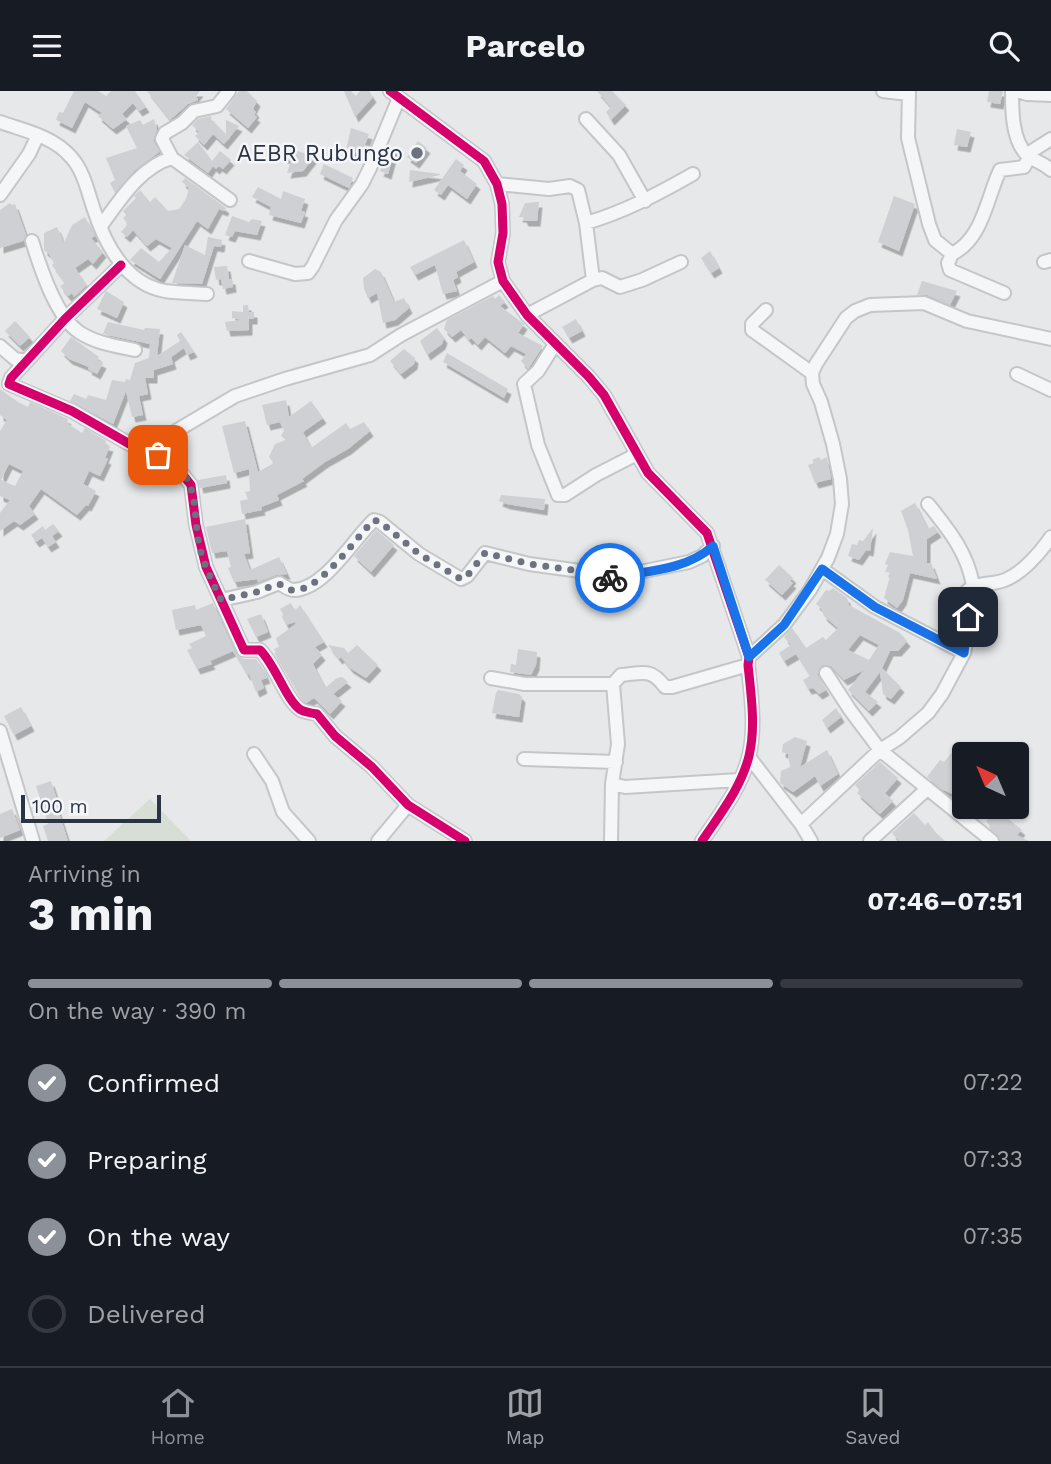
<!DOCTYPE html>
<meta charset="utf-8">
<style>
body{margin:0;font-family:"Work Sans",sans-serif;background:#242831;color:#f1f3f6;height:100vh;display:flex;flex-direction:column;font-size:26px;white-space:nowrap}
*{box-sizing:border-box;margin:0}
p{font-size:23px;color:#9ea1a6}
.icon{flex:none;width:38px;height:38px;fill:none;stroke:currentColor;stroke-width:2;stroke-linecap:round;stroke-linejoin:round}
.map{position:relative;height:750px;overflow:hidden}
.drawer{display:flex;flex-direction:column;background:#171b24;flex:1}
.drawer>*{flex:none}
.needle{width:46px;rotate:316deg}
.tools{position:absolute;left:952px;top:651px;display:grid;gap:14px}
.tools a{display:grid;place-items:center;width:77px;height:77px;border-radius:7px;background:#171b24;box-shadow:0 2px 5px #0004;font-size:35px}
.scale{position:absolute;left:21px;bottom:18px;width:140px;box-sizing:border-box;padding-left:7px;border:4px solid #2b3445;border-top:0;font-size:19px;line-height:24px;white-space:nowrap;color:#2b3445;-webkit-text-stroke:5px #f4f6f9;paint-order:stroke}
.pin{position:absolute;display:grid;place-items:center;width:60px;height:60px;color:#fff;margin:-30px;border-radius:14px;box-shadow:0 4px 10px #0006}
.courier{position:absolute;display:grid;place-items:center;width:70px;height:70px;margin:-35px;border:5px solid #1a73e8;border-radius:50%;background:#fff;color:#222;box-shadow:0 2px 9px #0007}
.head em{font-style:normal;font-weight:700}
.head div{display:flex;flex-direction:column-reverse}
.head{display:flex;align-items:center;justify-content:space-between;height:119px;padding:0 28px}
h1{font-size:46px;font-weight:700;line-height:52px}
.bar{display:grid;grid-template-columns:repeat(4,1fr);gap:10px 7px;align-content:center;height:84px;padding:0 28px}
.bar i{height:9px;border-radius:5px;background:#363941}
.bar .active{background:#8c9099}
.bar p{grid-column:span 4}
ol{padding:0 28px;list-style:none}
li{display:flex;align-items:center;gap:21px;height:77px}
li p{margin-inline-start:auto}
li .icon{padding:7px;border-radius:50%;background:#8c9099;color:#fff;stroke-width:4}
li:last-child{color:#9ea1a6}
li i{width:38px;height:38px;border:4px solid #363941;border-radius:50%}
header{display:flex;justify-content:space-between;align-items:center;height:91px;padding:0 28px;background:#171b24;font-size:32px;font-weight:700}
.menu{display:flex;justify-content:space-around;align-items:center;height:98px;border-top:2px solid #363941;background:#171b24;font-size:19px;color:#9ea1a6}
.menu a{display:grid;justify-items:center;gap:4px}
.menu .active{color:#8c9099}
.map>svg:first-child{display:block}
.green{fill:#d6ded6}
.building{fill:#ced0d3;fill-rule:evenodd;filter:url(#shadow)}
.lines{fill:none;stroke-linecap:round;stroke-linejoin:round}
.minor-casing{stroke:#c4c6c8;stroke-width:16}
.minor{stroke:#f5f6f7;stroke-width:12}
.cycleway-casing{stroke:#f4f6f9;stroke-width:13}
.cycleway{stroke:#d6006c;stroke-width:9}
.done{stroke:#6c737f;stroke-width:7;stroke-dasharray:0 12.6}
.route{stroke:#1a73e8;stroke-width:9}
.poi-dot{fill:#6c737f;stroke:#f4f6f9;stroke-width:2.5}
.labels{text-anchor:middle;stroke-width:5;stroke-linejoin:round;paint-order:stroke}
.poi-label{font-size:23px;fill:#2b3445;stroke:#f4f6f9;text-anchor:end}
</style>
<header><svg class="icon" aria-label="menu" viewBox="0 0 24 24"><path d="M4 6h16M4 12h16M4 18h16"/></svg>Parcelo<svg class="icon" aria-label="search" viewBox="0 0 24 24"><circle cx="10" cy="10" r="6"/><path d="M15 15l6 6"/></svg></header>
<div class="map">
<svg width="1051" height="750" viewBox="0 0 1051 750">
<defs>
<filter id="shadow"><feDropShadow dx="3.5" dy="5.5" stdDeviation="0" flood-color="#0004"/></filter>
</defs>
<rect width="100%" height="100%" fill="#e6e8ea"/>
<path class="green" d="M150,708L191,750H104Z"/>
<path class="building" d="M74,0H98L106,5L111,0H135L146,16L139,20L133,12L122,23L127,28L113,38L98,25L102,22L85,11L72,37L56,29L59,21L63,22Z
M147,0H200L196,5L198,9L188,13L170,29Z
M239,0H247L257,10L253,18L256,21L254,24L257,26L248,37L226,18Z
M344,0H351L356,5L360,0H369L373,6L355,26Z
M597,0H612L626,14L611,29L606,21L611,16Z
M989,0H1003L1000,13L987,11Z
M211,25V28L226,43V29L239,35L224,53L213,43L204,54L195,45L199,41L192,34L198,28Z
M154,28L157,38L153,49L159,61L135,79L115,102L110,92L115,89L106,67L137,57L126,35L140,29L143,34Z
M351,37L369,43L365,54L369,55L366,65L346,59Z
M957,38L971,41L967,56L954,54Z
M418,50L427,57L416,72L407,66Z
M198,51L212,70L220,60L231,69L223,78L219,75L216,78L213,75L208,82L184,64Z
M274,54L293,63L295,59L314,66L303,80L287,82L291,70L271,60Z
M392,57L395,58L388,83L380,80Z
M456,68L464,74L460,80L477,93L467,108L448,94L441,104L434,99Z
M324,73L353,87L349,97L320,83Z
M410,79L440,83V84L409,91Z
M185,87L226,117L224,120L219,118L208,138L197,130L160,188L130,169L141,157L159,171L172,157L156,148L147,155L133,139L127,146L121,141L128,133L123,127L126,124L123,120L136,107L134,105L140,99L150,111L155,106L168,120L179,118L186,108L189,97L182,91Z
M258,96L281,108L283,100L305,108L301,120L305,121L301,132L269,124L271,116L252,106Z
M894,105L915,113L899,160L878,151Z
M539,111L537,130H525L523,126H519L525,112Z
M10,112L12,114L15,113L26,144L23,150L0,157V119Z
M232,125L249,131L252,128L262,130L257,144L235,140L232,146L225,144Z
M85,126L95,145L91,147L103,161L93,173L88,168L75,177L87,194L74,206L72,202L68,205L60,195L65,192L52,174L54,172L49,163L44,159V142L57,136L64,152L72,134Z
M208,146L222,149L221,156L214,155L202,193L172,192L185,154L205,164Z
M464,149L474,171L456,181L458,186L453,189L457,200L443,203L435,174L415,184L410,176Z
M710,160L719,177L711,182L701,167Z
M227,175L229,188H232L233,196L223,198L221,188L216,189L214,176Z
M375,178L381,181L394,211L404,207L409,217L395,229L383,232L377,202L368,207L364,198L363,187Z
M922,190L957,200L950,214L927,204H917Z
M106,200L124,211L117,227L97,218Z
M499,204L505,211L500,215L524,233L518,242L543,255L528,278L521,270L526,263L511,255L505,262L485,246L478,254L471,247L469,249L461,239L452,246L444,238L447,229L493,205L495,208Z
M243,214H248L249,221H254V228H249V239L227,240L225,231L242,229L232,227V220L243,221Z
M576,228L582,240L569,247L562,236Z
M15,230L30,246L20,255L5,240Z
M108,231L144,239L145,237L160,238L157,265L180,250L177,244L181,241L194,261L187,264L184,257L171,266L173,273L154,279V287H145L148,303L139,305L143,324L132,326L126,300L113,333L70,310L74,303L86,308L88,304L106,309L112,289L125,291L126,288L130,289L135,272L149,267L150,253L103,243Z
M437,237L444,247L442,253L427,264L420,250Z
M71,246L99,266L97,269L103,272L97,283L88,278L89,276L69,268L61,260Z
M404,258L415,267L414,273L401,283L390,270Z
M447,262L508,298L504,307L443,271Z
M0,298L18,311L28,316L30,311L68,328L67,332L82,342L85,337L106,350L105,354L110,355L105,367L108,368L100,385L89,380L83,393L96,400L88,415L86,414L77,424L41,398L29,415L35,423L20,434L14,430L0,440V422L10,409L0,405V340L7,329L0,324ZM9,373L23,380L15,395L1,389Z
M286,309L289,326L311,310L323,327L303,341L311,357L346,332L350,338L364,331L370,340L348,358L325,371L302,388L304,390L277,404L279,409L261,416L262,419L242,423L240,410L248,408L245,401L250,400L249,378L234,382L222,335L245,330L258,381L274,372L269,366L275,353L286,349L281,345L284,340L280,331L267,334L262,314Z
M819,366L821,369L827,366L831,388L815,392L808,374L814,372L812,369Z
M226,384L227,392L200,397L198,389Z
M501,404L545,408L544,419L507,413L499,410Z
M915,412L928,438L934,435L938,441L927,448V472H931L937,488L910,482L903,509L897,517L884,507L891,482L885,481L888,474L885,473L890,461L913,465L908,439L901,420Z
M245,428L250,462L244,463L250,479L279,466L287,483L276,484L258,491L257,488L234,491L228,477L231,476L227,460L212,462L206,436Z
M53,433L59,440L52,445L56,451L48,456L42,447L36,451L31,444L43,435L45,439Z
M873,437L870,460L866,459L859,469L848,465L852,453L857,454L859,449L863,450Z
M376,439L394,454L371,481L354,465Z
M779,474L793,487L790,490L793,492L782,504L765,489Z
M833,497L847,507L849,514L900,542L907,550L898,560H890L882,577L901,596L891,608L883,603L880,581L865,601L878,611L869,620L848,599L864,579L844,589L831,575L822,574L817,583L826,599L819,603L813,597L808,598L803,589L810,585L796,563L784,570L779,562L791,554L784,546L792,537L806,557L823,546L826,549L838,537L824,525L821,517L816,513L826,499L829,500ZM860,544L879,554L869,569L848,559Z
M213,512L236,563L243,568H256L262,576L267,587L261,589L264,597L256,601L249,583L247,584L233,560L210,570L212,573L197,578L187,559L192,557L189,553L206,545L201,534L176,539L172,519L195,514L196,519Z
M291,512L295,520L300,514L324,551L315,556L322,564L313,573L325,597L337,587L342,586L348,591L333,603L342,610L330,623L314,607L306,612L302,609L274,562L276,561L274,558L279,556L276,547L296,533L295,531L286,534L282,526L283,523L280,518Z
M261,523L268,541L256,546L247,528Z
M328,554L344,557L348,562L357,554L378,574L366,587L350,577L341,566L339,568Z
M518,558L537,561L536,574L531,584L510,581L511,573L516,574Z
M498,599L519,603L522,606L519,626L492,622L496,602Z
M21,616L31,635L14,644L4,625Z
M836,617L841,626L827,637L822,629Z
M795,646L807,650L800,676L827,659L838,683L820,695L815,685L793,701L780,692L781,680L790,676L788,663L782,661L783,653Z
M955,658L962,665L952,679L964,690V716L955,709L958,705L941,698L927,686L940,669L944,671Z
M880,671L898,687L885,702L893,710L880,723L857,702L860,699L855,694Z
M51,690L59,715L57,716L68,750H48L43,735L48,733L36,695Z
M990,716L1000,719L999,720L1022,739L1017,744L1029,750H1001L986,730L989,727L985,723Z
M12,718L20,739L0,747V723Z
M914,722L925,734L928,731L935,741L945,750H899L892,742Z"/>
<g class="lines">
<g class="minor-casing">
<path id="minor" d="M390,0L484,70L497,93L502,113L503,142L498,171L503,190L527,224L589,286L604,304L648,382L707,442L749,566L748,574C751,603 756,636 749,665C741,697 720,723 702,750
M883,0L908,3
M909,0L908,47L929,133L935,149L952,163C983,148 987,106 1000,79L1024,76L1032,60L1051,48
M1012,0C1012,20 1012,49 1027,64C1034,70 1044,72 1051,79
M1018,0L1027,3L1051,4
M586,28L619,64L645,110
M0,31C25,40 53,45 71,66C84,80 88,102 94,119C105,153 126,193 165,200C179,202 193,202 207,203
M172,67L162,48L165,42L182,32L194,20L217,15L229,0
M497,93L549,98L570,95L578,99L586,132L593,189
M0,104L29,63L38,44
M586,132C624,121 658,103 693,83
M101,135C119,110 141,75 172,67L230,109
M32,150C40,176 56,226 79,241C95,252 116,255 135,259
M952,163L948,172L950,179L1004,202
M249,170L295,183L308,182L313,175L336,129L362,93L370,77L399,7
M1044,171L1051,169
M121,174L65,228L11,287L9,293L72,320L133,355L172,370L191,394L196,434L206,476L244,559H260C275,573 287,611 301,619C305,621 311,622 317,623L335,645L372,676L408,714L465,750
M766,219L752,233V239L812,282
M527,224L593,189L602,187L620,196L642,189L681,171
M555,253L538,280L524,293L538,354L558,404H565L596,384L637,363
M0,255L15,268L27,270
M1017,283L1051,299
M158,364L176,340L235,305L285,288L370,264L401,244L503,190
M928,413C948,438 968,462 973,495
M822,478L875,516L964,562
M221,509L257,501L279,492C284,495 288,499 294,499C325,498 354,447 374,429L380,431L419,463L461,488L467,485L485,462L529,473L595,482L611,487L689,471L702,465L713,455
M749,566L784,534L810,499L828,467L837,443L842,413L840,388L833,353L821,311L813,293L812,282L816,273L846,227L855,220L870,214L924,212L967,230L1051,248
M826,582L850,619L880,659L992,750
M491,587L525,593H613
M0,640L33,750
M254,663L272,690L283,721L309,750
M749,666L801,733L811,750
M524,668L616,671
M739,689L625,696L612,693L618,653L613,593L621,584C644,582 651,577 665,596H672L748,574
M801,733L880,659L899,647L928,622L942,603L964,562L966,552V501C975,491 990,494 1002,490C1021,484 1040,462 1051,446
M378,750L408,714
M611,750L612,693
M870,750L927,698"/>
</g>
<use href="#minor" class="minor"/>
<g class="cycleway-casing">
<path id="cycleway" d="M390,0L484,70L497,93L502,113L503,142L498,171L503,190L527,224L589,286L604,304L648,382L707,442L749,566L748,574C751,603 756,636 749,665C741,697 720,723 702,750
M121,174L65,228L11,287L9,293L72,320L133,355L172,370L191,394L196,434L206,476L244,559H260C275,573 287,611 301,619C305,621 311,622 317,623L335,645L372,676L408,714L465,750"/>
</g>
<use href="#cycleway" class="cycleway"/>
</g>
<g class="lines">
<path class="done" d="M158,364C203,382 191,419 200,458C205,476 213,492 221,509L257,501L277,493C283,493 286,498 291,499C319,503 357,445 374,429L380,431L419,463L461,488L467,485L485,462L530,473L595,482L610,487"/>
<path class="route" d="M610,487C645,480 685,480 713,455L749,566L784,534L822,478L875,516L964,562L968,526"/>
</g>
<circle class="poi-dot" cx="417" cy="62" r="7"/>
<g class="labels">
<g class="poi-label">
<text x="403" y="70">AEBR Rubungo</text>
</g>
</g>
</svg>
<div class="tools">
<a><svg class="needle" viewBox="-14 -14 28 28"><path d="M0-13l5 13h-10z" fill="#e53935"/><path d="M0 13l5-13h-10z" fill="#9ea1a6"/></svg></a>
</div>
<div class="scale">100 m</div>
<div class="pin" style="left:158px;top:364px;background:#ea580c"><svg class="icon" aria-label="bag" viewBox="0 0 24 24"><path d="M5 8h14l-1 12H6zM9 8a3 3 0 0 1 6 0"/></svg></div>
<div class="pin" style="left:968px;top:526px;background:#1f2937"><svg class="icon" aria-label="home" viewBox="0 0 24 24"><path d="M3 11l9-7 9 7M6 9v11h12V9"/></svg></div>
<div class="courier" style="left:610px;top:487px"><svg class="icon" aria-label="bike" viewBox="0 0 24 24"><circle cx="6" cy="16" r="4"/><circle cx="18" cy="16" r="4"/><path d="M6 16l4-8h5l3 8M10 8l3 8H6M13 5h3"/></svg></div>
</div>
<section class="drawer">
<div class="head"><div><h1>3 min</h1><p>Arriving in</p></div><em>07:46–07:51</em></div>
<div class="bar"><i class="active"></i><i class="active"></i><i class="active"></i><i></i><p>On the way · 390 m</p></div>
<ol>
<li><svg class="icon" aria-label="check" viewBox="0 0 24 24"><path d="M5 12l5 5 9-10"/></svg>Confirmed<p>07:22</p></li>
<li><svg class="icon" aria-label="check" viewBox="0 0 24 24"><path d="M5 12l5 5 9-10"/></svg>Preparing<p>07:33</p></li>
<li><svg class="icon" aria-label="check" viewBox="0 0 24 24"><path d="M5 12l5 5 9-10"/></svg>On the way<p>07:35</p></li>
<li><i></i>Delivered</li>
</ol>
</section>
<nav class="menu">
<a class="active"><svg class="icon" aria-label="home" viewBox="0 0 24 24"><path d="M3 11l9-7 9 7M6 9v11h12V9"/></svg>Home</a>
<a><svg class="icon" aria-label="map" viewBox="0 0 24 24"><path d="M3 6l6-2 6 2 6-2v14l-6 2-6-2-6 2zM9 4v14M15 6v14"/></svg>Map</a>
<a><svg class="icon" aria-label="saved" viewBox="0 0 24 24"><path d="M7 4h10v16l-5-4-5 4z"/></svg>Saved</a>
</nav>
